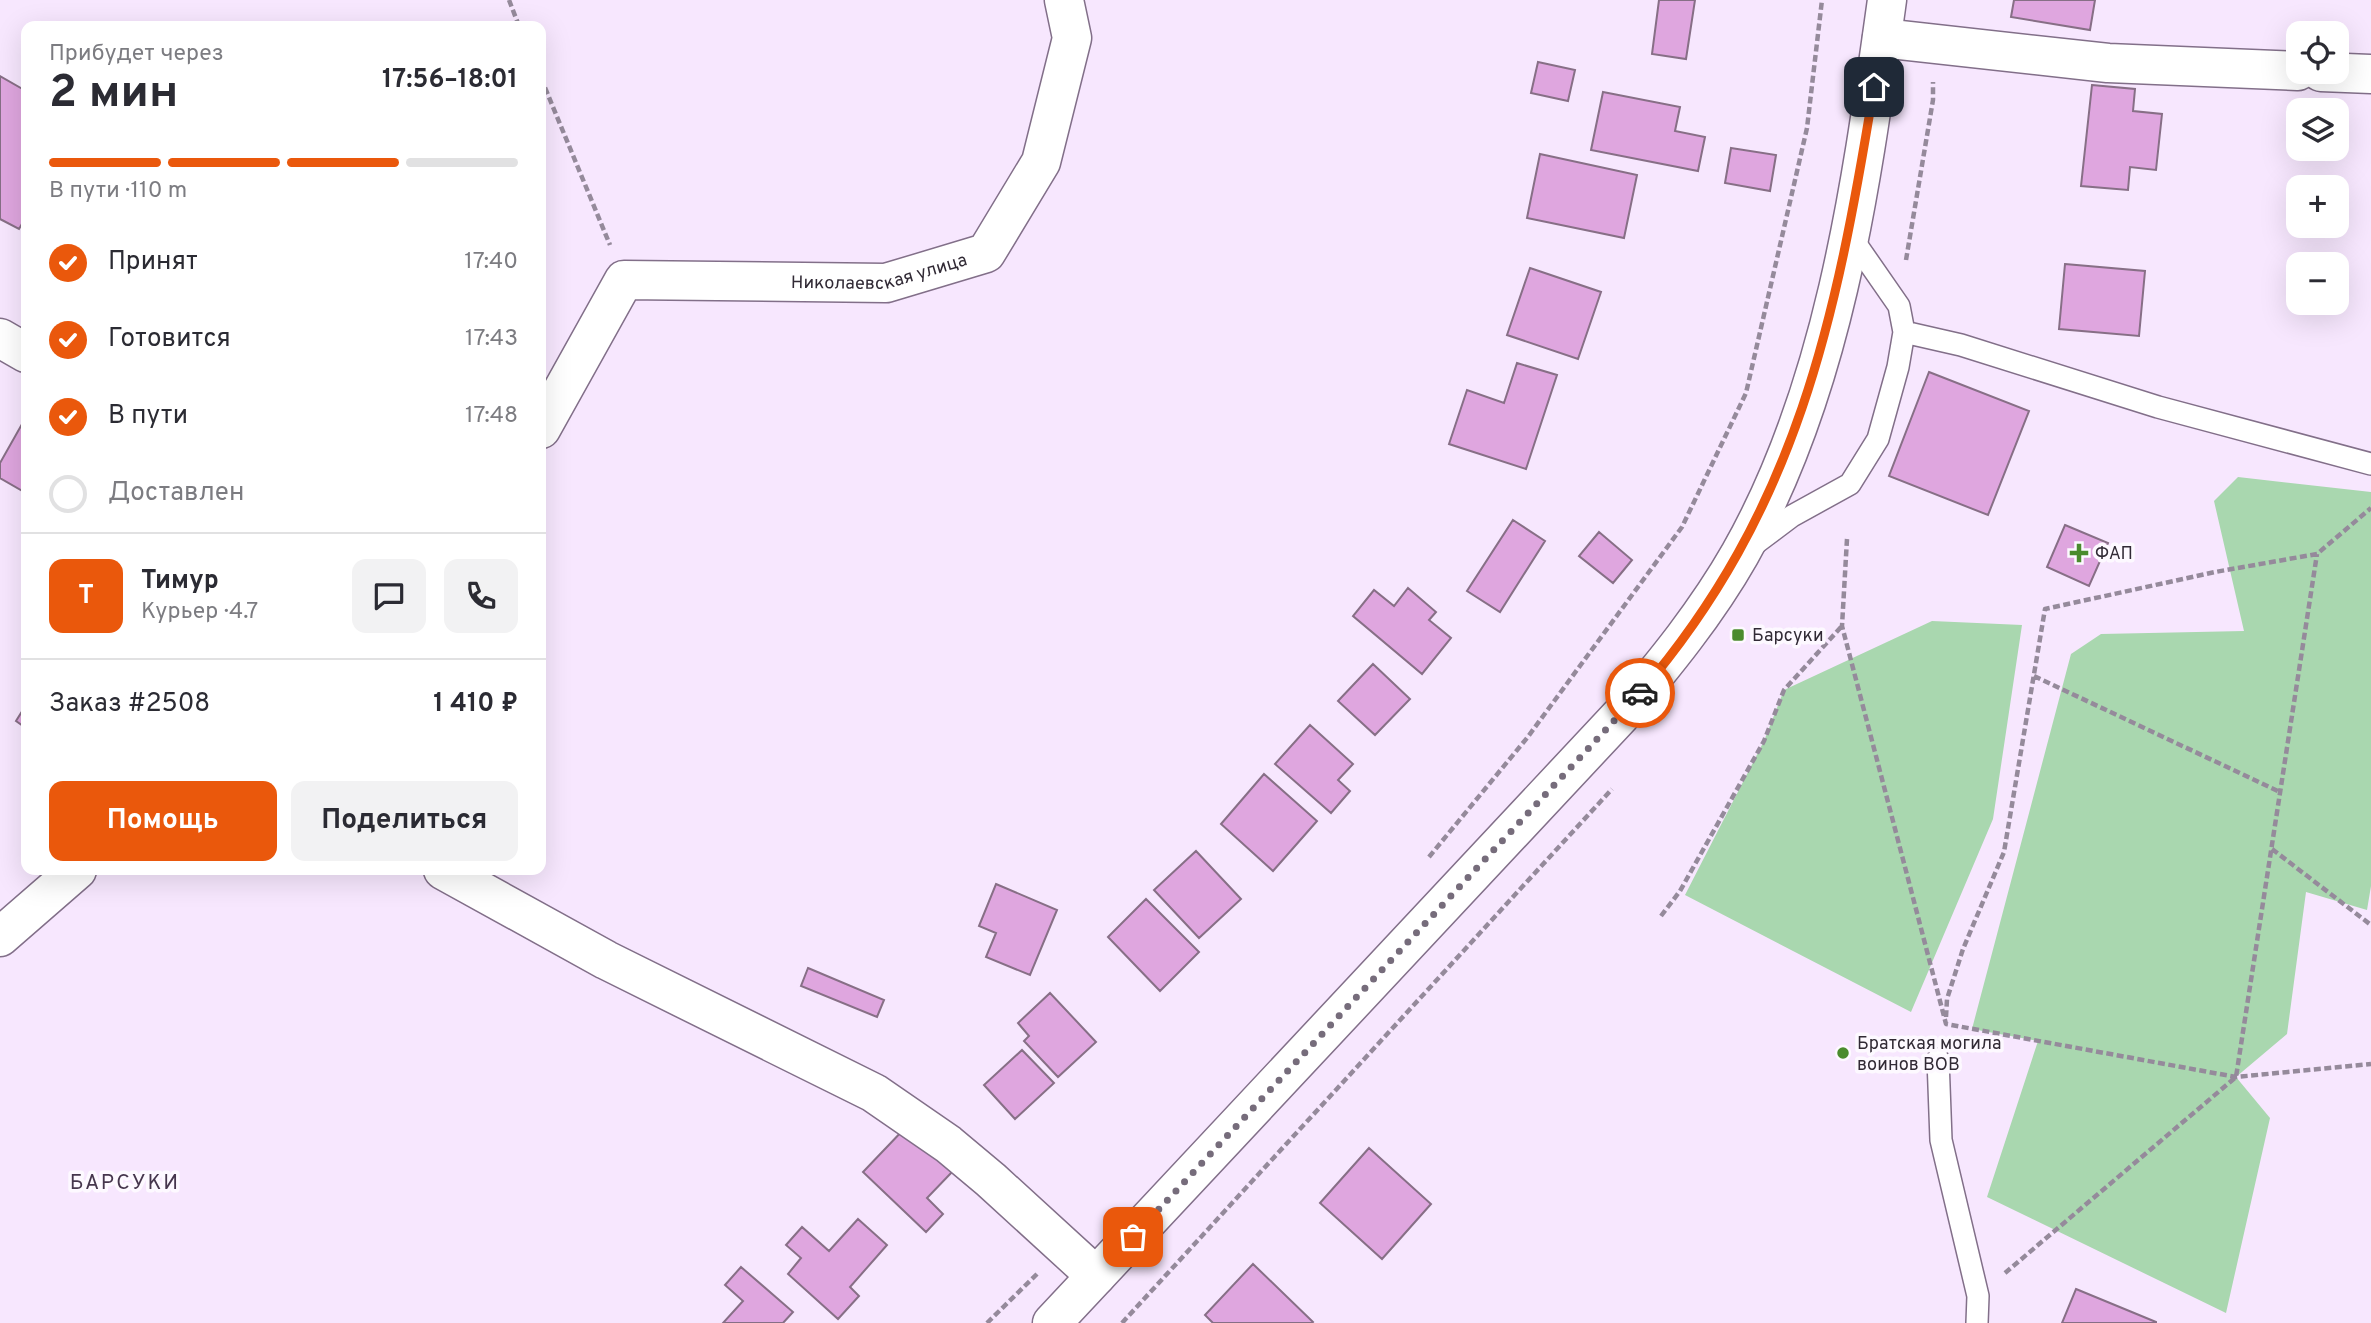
<!DOCTYPE html>
<html lang="ru">
<meta charset="utf-8">
<style>
body{margin:0;font-family:Overpass,sans-serif;background:#f2f2f3;color:#2b2b33;height:100vh;display:flex;flex-direction:column;font-size:26px;white-space:nowrap}
*{box-sizing:border-box;margin:0}
p{font-size:23px;color:#7c7c81}
.icon{flex:none;width:38px;height:38px;fill:none;stroke:currentColor;stroke-width:2;stroke-linecap:round;stroke-linejoin:round}
.map{position:relative;flex:1;overflow:hidden}
.side{position:absolute;left:21px;top:21px;width:525px;height:854px;display:flex;flex-direction:column;background:#fff;border-radius:14px;box-shadow:0 7px 28px #0002}
.side>*{flex:none}
.fabs{position:absolute;left:2286px;top:21px;display:grid;gap:14px}
.fabs a{display:grid;place-items:center;width:63px;height:63px;border-radius:14px;background:#fff;box-shadow:0 7px 28px #0002;font-size:35px}
.pin{position:absolute;display:grid;place-items:center;width:60px;height:60px;color:#fff;margin:-30px;border-radius:14px;box-shadow:0 4px 10px #0006}
.courier{position:absolute;display:grid;place-items:center;width:70px;height:70px;margin:-35px;border:5px solid #ea580c;border-radius:50%;background:#fff;color:#222;box-shadow:0 2px 9px #0007}
.overview em{font-style:normal;font-weight:700}
.overview div{display:flex;flex-direction:column-reverse}
.overview{display:flex;align-items:center;justify-content:space-between;height:119px;padding:0 28px}
h1{font-size:46px;font-weight:700;line-height:52px}
.bar{display:grid;grid-template-columns:repeat(4,1fr);gap:10px 7px;align-content:center;height:84px;padding:0 28px}
.bar i{height:9px;border-radius:5px;background:#e1e1e2}
.bar .on{background:#ea580c}
.bar p{grid-column:span 4}
.line{display:flex;align-items:center;gap:18px;padding:0 28px;border-top:2px solid #e1e1e2}
.line div{flex:1}
.round{display:grid;place-items:center;flex:none;width:74px;height:74px;border-radius:14px;background:#f2f2f3}
ol{padding:0 28px;list-style:none}
li{display:flex;align-items:center;gap:21px;height:77px}
li p{margin-inline-start:auto}
li .icon{padding:7px;border-radius:50%;background:#ea580c;color:#fff;stroke-width:4}
li:last-child{color:#7c7c81}
li i{width:38px;height:38px;border:4px solid #e1e1e2;border-radius:50%}
.cta{display:flex;gap:14px;margin-top:auto;padding:14px 28px}
.cta a{flex:1;height:80px;border-radius:14px;background:#ea580c;color:#fff;font-size:28px;font-weight:700;line-height:80px;text-align:center}
.cta a+a{background:#f2f2f3;color:#2b2b33}
.map>svg:first-child{display:block}
.green{fill:#a9d7af}
.building{fill:#dfa6df;stroke:#876f86;stroke-width:2}
.lines{fill:none;stroke-linecap:round;stroke-linejoin:round}
.service-casing{stroke:#826f89;stroke-width:24}
.minor-casing{stroke:#826f89;stroke-width:41}
.secondary-casing{stroke:#826f89;stroke-width:41}
.path{stroke:#958a9b;stroke-width:4.5;stroke-dasharray:7 3.5;stroke-linecap:butt}
.service{stroke:#fff;stroke-width:21}
.minor{stroke:#fff;stroke-width:38}
.secondary{stroke:#fff;stroke-width:38}
.done{stroke:#766c7b;stroke-width:7;stroke-dasharray:0 12.6}
.route{stroke:#ea580c;stroke-width:9}
.poi-dot{fill:#4a8b2d;stroke:#fdf9ff;stroke-width:2.5}
.labels{text-anchor:middle;stroke-width:7;stroke-linejoin:round;paint-order:stroke}
.street-label{font-size:18px;fill:#312a35;stroke:#fdf9ff}
.poi-label{font-size:18px;fill:#312a35;stroke:#fdf9ff;text-anchor:start}
.quarter-label{font-size:21px;letter-spacing:2px;fill:#46364d;stroke:#fdf9ff}
</style>
<div class="map">
<svg width="2371" height="1323" viewBox="0 0 2371 1323">
<rect width="100%" height="100%" fill="#f7e7fe"/>
<path class="green" d="M2238,477L2371,492V886L2367,910L2306,892L2287,1034L2236,1077L2270,1118L2226,1313L1987,1197L2038,1041L1972,1029L2071,654L2101,634L2244,631L2214,501Z
M1932,621L2022,625L1993,819L1911,1012L1685,895L1764,741L1784,690Z"/>
<path class="building" d="M1659,0H1695L1686,59L1652,54Z
M2014,0H2095L2090,30L2011,17Z
M1538,62L1575,70L1568,101L1531,93Z
M0,76L26,91V217L19,229L0,219Z
M2092,85L2135,89L2133,111L2162,114L2156,170L2130,167L2128,190L2081,186Z
M1603,92L1680,107L1675,131L1705,137L1698,171L1591,150Z
M1731,148L1776,155L1770,191L1725,183Z
M1540,154L1637,175L1624,238L1527,218Z
M2065,264L2145,271L2139,336L2059,329Z
M1530,268L1601,292L1578,359L1507,335Z
M1517,363L1557,375L1526,469L1449,444L1467,390L1504,403Z
M1929,372L2029,411L1988,515L1889,476Z
M26,417V493L0,478V463Z
M1513,520L1545,541L1500,612L1467,591Z
M2065,525L2108,543L2089,586L2047,567Z
M1599,532L1632,560L1613,583L1579,556Z
M1408,588L1436,612L1429,620L1451,638L1422,674L1353,616L1374,590L1394,606Z
M1373,664L1410,699L1375,735L1338,701Z
M26,705V728L16,721Z
M1310,725L1353,764L1338,780L1350,791L1331,813L1275,764Z
M1264,774L1317,821L1273,871L1221,824Z
M1196,851L1241,899L1199,938L1154,890Z
M996,884L1057,910L1030,975L986,957L996,933L979,926Z
M1146,899L1199,952L1160,991L1108,937Z
M808,968L884,1000L877,1017L801,986Z
M1050,993L1096,1042L1058,1077L1024,1041L1029,1036L1018,1023Z
M1022,1050L1054,1083L1015,1119L984,1085Z
M906,1127L953,1171L927,1198L943,1214L926,1232L863,1172Z
M1369,1148L1431,1204L1382,1259L1320,1203Z
M858,1219L887,1245L850,1287L859,1296L838,1319L788,1274L801,1258L786,1245L802,1227L829,1251Z
M1253,1264L1313,1322L1312,1323H1213L1205,1315Z
M741,1267L793,1312L783,1323H723L743,1301L725,1285Z
M2076,1289L2156,1322V1323H2062Z"/>
<g class="lines">
<g class="service-casing">
<path id="service" d="M1904,332L1961,345L2158,407L2371,464
M1752,546L1792,516L1850,484L1878,439L1898,367L1904,332L1899,306L1849,234
M1938,1059L1941,1140L1978,1296L1977,1323"/>
</g>
<g class="minor-casing">
<g id="minor">
<path d="M1882,38L2108,63L2298,71"/>
<path d="M2321,72L2371,74"/>
<path d="M0,338L26,353"/>
<path id="s1" d="M541,429L624,280L886,283L986,253L1041,162L1072,38L1064,0"/>
<path d="M443,870L606,960L874,1093L948,1144L991,1180L1096,1276"/>
<path d="M0,937L77,870"/>
</g>
</g>
<g class="secondary-casing">
<path id="secondary" d="M1052,1323L1621,715C1664,665 1707,612 1740,554C1834,388 1861,187 1887,0"/>
</g>
<path class="path" d="M509,0L519,26
M541,78L610,245
M1906,260L1933,100V82
M1847,539L1842,626L1946,1024L2236,1077L2371,1064
M2034,676L2280,792
M2272,849L2371,925
M1429,857L1527,738L1682,527L1746,393L1807,128L1822,0
M1661,916L1680,891L1764,741L1784,690L1842,626
M1946,1017L1947,999L1963,949L2004,852L2045,609L2215,572L2317,554L2371,508
M2005,1273L2236,1077L2317,554
M987,1323L1037,1274
M1122,1323L1612,789"/>
<use href="#service" class="service"/>
<use href="#minor" class="minor"/>
<use href="#secondary" class="secondary"/>
</g>
<g class="lines">
<path class="done" d="M1133,1237L1640,693"/>
<path class="route" d="M1640,693C1798,509 1836,319 1874,87"/>
</g>
<g class="poi-dot">
<path d="M2075.5 542.5h7v7h7v7h-7v7h-7v-7h-7v-7h7z"/>
<rect x="1731" y="628" width="14" height="14" rx="3.5"/>
<circle cx="1843" cy="1053" r="7"/>
</g>
<g class="labels">
<g class="street-label">
<text dy="6" stroke="none"><textPath href="#s1" startOffset="427">Николаевская улица</textPath></text>
</g>
<g class="poi-label">
<text x="2095" y="559">ФАП</text>
<text x="1752" y="641">Барсуки</text>
<text x="1857" y="1049">Братская могила<tspan x="1857" dy="21">воинов ВОВ</tspan></text>
</g>
<g class="quarter-label">
<text x="125" y="1189">БАРСУКИ</text>
</g>
</g>
</svg>
<div class="fabs">
<a><svg class="icon" aria-label="locate" viewBox="0 0 24 24"><circle cx="12" cy="12" r="6"/><path d="M12 2v4M12 18v4M2 12h4M18 12h4"/></svg></a>
<a><svg class="icon" aria-label="layers" viewBox="0 0 24 24"><path d="M12 4l9 5-9 5-9-5zM3 14l9 5 9-5"/></svg></a>
<a>+</a>
<a>−</a>
</div>
<div class="pin" style="left:1133px;top:1237px;background:#ea580c"><svg class="icon" aria-label="bag" viewBox="0 0 24 24"><path d="M5 8h14l-1 12H6zM9 8a3 3 0 0 1 6 0"/></svg></div>
<div class="pin" style="left:1874px;top:87px;background:#1f2937"><svg class="icon" aria-label="home" viewBox="0 0 24 24"><path d="M3 11l9-7 9 7M6 9v11h12V9"/></svg></div>
<div class="courier" style="left:1640px;top:693px"><svg class="icon" aria-label="car" viewBox="0 0 24 24"><path d="M5 17H2v-5l4-1 3-4h7l3 4 3 1v5h-3M9 17h6M6 11h13"/><circle cx="7" cy="17" r="2"/><circle cx="17" cy="17" r="2"/></svg></div>
<section class="side">
<div class="overview"><div><h1>2 мин</h1><p>Прибудет через</p></div><em>17:56–18:01</em></div>
<div class="bar"><i class="on"></i><i class="on"></i><i class="on"></i><i></i><p>В пути · 110 m</p></div>
<ol>
<li><svg class="icon" aria-label="check" viewBox="0 0 24 24"><path d="M5 12l5 5 9-10"/></svg>Принят<p>17:40</p></li>
<li><svg class="icon" aria-label="check" viewBox="0 0 24 24"><path d="M5 12l5 5 9-10"/></svg>Готовится<p>17:43</p></li>
<li><svg class="icon" aria-label="check" viewBox="0 0 24 24"><path d="M5 12l5 5 9-10"/></svg>В пути<p>17:48</p></li>
<li><i></i>Доставлен</li>
</ol>
<div class="line" style="height:126px"><b class="round" style="background:#ea580c;color:#fff">Т</b><div><b>Тимур</b><p>Курьер · 4.7</p></div><a class="round"><svg class="icon" aria-label="chat" viewBox="0 0 24 24"><path d="M4 5h16v11H9l-5 4z"/></svg></a><a class="round"><svg class="icon" aria-label="phone" viewBox="0 0 24 24"><path d="M5 4h4l2 5-3 2q2 4 5 5l2-3 5 2v4C11 20 4 13 5 4z"/></svg></a></div>
<div class="line" style="height:91px"><div>Заказ #2508</div><b>1 410 ₽</b></div>
<div class="cta"><a>Помощь</a><a>Поделиться</a></div>
</section>
</div>
